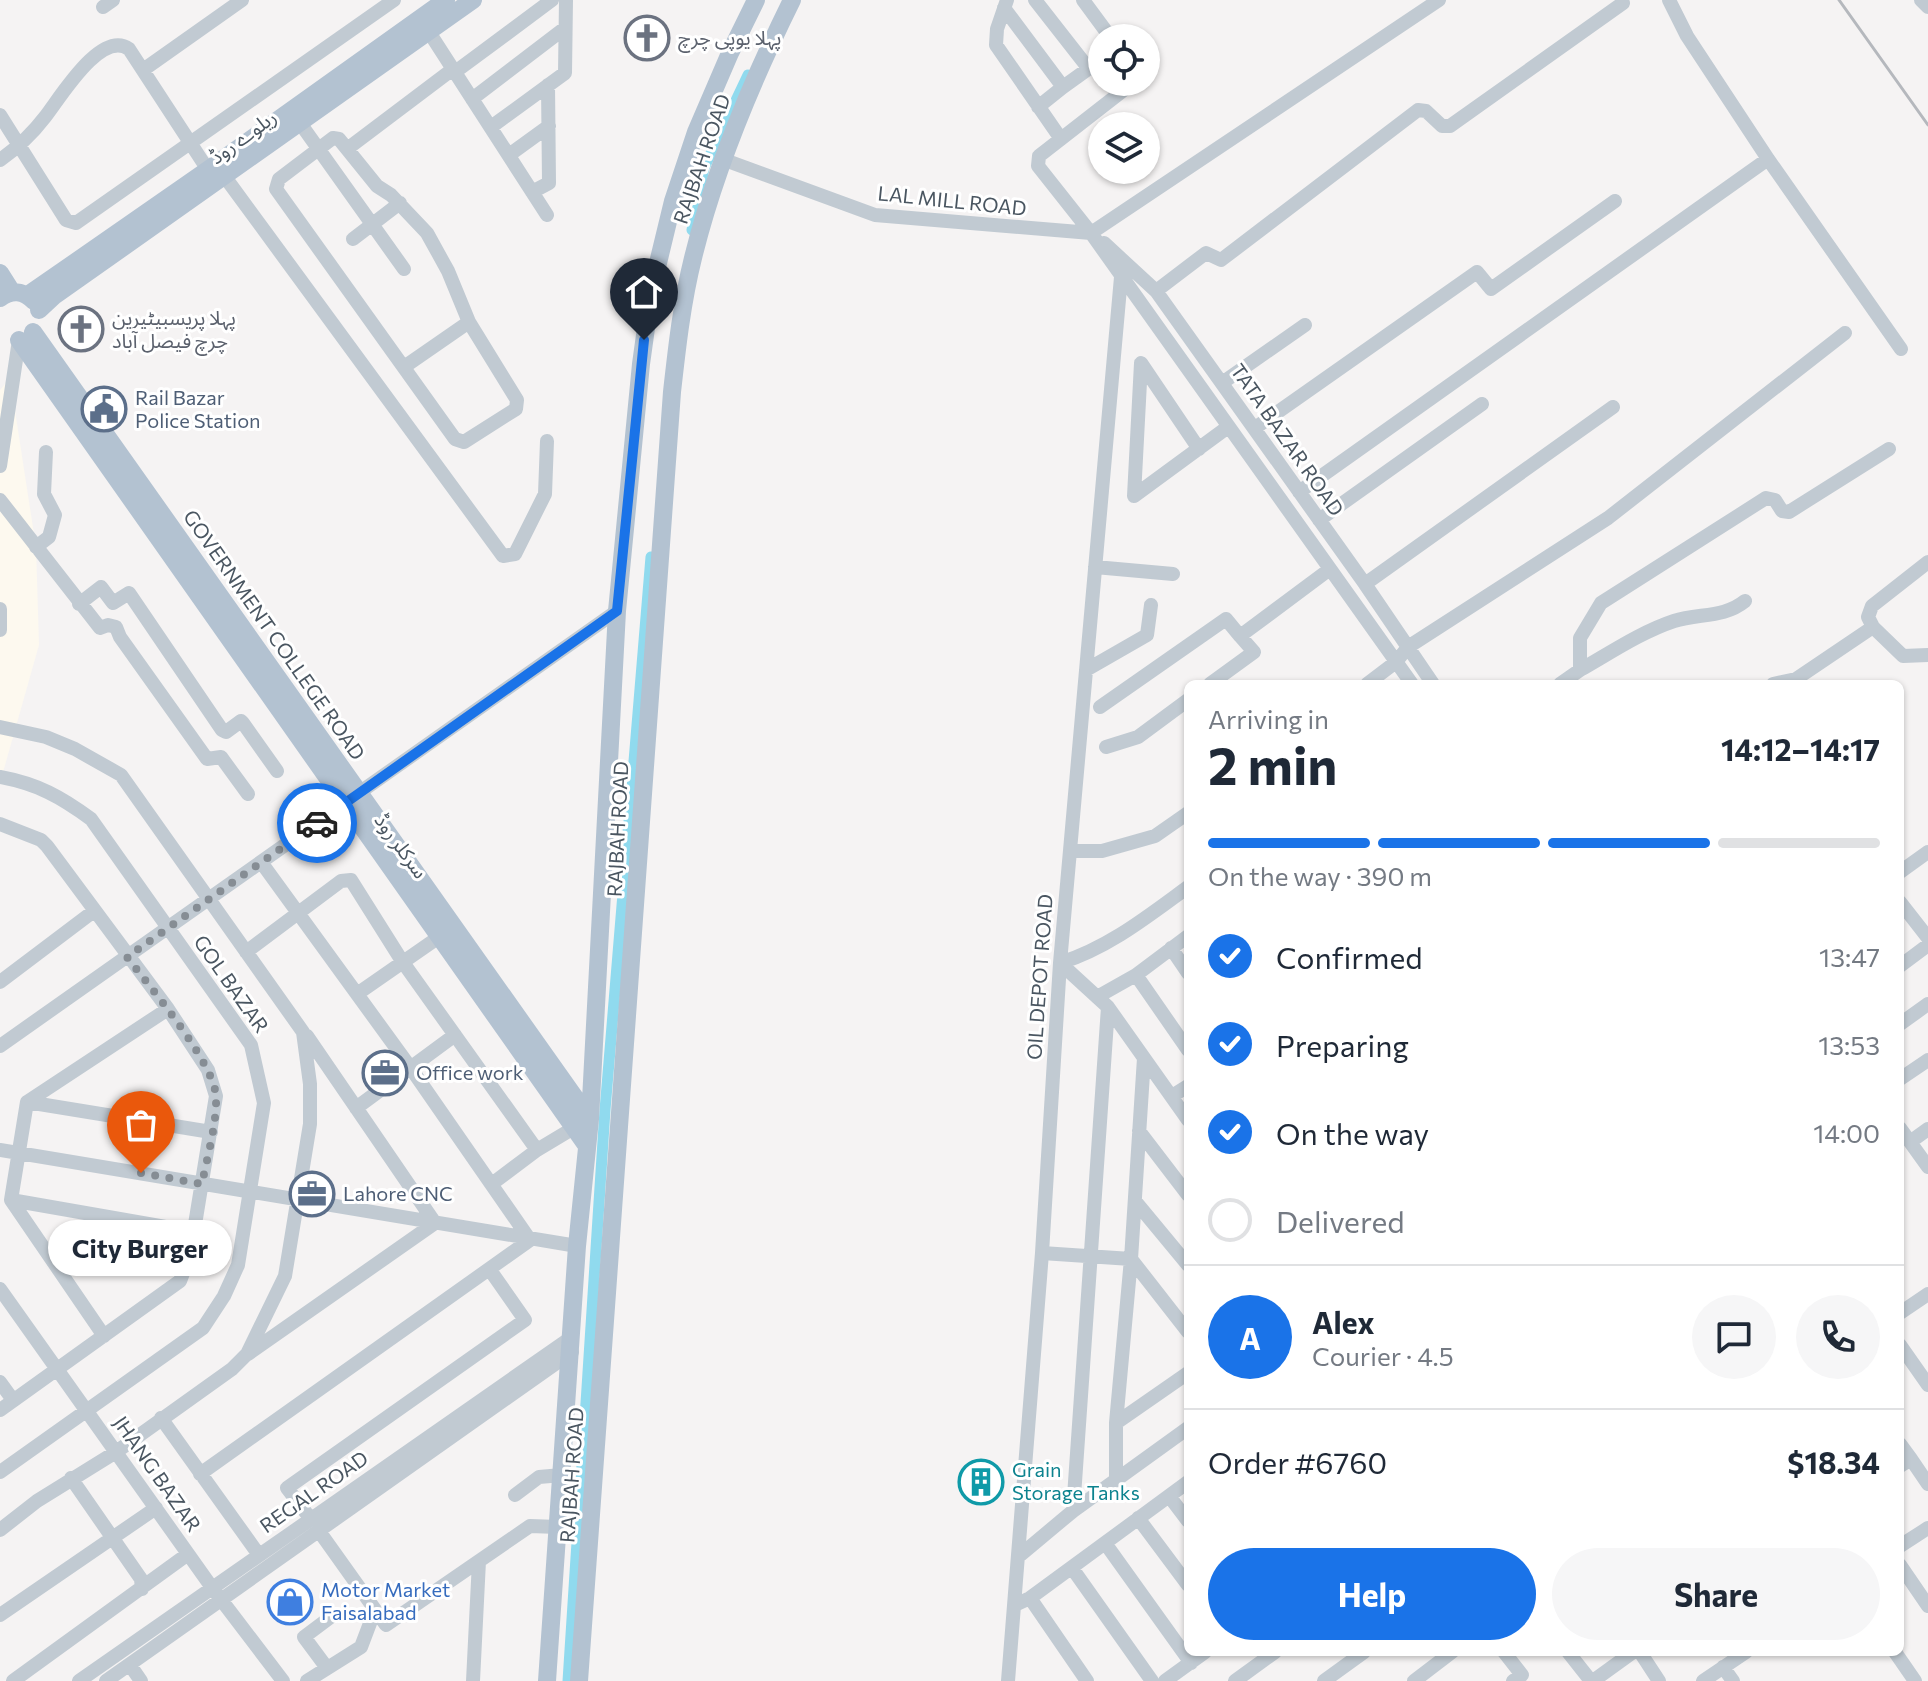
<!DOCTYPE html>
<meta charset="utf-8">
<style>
body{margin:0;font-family:Commissioner,"Noto Sans Arabic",sans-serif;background:#f6f6f7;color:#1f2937;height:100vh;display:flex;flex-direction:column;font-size:30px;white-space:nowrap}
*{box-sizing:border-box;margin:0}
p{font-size:26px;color:#747a83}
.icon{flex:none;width:44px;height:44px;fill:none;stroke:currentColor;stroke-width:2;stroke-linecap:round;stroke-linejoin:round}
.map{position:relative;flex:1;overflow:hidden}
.side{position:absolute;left:1184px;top:680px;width:720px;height:976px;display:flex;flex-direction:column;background:#fff;border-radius:12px;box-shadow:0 2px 6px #0004}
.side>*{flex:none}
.fabs{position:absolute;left:1088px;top:24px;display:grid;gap:16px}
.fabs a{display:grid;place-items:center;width:72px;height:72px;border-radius:50%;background:#fff;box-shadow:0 2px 6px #0004;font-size:40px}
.pin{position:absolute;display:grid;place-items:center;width:68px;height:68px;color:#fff;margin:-82px -34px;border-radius:50% 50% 50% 0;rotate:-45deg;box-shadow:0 0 8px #0007}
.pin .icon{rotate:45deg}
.courier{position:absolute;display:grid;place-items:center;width:80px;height:80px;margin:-40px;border:6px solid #1a73e8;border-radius:50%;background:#fff;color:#222;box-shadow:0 2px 10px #0007}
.bubble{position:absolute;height:56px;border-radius:28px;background:#fff;box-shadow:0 2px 6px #0004;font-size:26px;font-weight:700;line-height:56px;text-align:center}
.head em{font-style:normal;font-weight:700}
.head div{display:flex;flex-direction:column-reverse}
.head{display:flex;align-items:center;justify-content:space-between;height:136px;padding:0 24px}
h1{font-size:52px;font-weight:700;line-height:60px}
.bar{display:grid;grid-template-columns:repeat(4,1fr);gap:12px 8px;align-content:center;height:96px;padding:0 24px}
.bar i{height:10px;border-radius:6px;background:#e0e1e3}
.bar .current{background:#1a73e8}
.bar p{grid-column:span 4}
.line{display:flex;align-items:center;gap:20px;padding:0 24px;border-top:2px solid #e0e1e3}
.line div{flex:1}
.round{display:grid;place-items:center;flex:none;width:84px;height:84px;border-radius:42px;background:#f6f6f7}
ol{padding:0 24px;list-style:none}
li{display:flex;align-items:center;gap:24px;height:88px}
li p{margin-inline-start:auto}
li .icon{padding:8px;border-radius:50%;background:#1a73e8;color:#fff;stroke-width:4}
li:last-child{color:#747a83}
li i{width:44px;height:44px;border:4px solid #e0e1e3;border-radius:50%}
.primary-button{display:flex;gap:16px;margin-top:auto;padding:16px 24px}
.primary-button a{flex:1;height:92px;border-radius:48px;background:#1a73e8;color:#fff;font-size:32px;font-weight:700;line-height:92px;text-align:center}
.primary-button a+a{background:#f6f6f7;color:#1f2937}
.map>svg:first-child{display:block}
.commercial{fill:#fdf9ef}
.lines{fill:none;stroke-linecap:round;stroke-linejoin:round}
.canal{stroke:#90daee;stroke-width:11}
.minor{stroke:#c1cad2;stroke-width:14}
.major{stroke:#b3c2d1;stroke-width:18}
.rail{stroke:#b5b8bd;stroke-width:3}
.done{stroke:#868d94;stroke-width:8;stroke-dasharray:0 14.4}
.route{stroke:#1a73e8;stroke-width:10}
.labels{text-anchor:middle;stroke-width:6;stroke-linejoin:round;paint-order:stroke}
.worship-label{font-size:20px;fill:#5b616d;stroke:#fff;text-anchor:start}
.street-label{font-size:20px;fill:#4a5661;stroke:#fff}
.service-label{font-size:20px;fill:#4e5e75;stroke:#fff;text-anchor:start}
.culture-label{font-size:20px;fill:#0d838f;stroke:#fff;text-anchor:start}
.shop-label{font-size:20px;fill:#366cbe;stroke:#fff;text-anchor:start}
</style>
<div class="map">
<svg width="1928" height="1681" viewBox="0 0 1928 1681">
<rect width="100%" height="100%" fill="#f5f3f3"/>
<path class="commercial" d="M10,378L36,547L39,645L0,783V390Z"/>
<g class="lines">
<path class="canal" d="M692,230L704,168L748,75
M568,1681L605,1110L651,557"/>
<path class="minor" d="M1007,0L997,29L996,45L1061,139
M1035,0L1089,69
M1083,0L1111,38
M1669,0L1687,36L1768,159L1901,349
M1921,0L1928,7
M103,7L113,0
M1004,8L1063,87L1038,107
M429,32L547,215
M143,70L242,0
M455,72L552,0
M1134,82L1039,156L1038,166L1091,233L1412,684
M1063,87L1102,59
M472,99L565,28
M0,115L66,220L76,223L394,0
M300,123L404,269
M491,127L565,73L566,0
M333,138L339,139L377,186L391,195L427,233L448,271L469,322L517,400L516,409L464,442L455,439L276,189L279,179Z
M347,149L453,69
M509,155L549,126
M722,159L875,215L1091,233
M0,160C17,148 32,134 45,117C60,98 101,29 129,49L208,170
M225,177L503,556L515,554L545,494L547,441
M532,192L549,183L548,85
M1091,233L1439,0
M353,239L400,203
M1104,243L1156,291L1365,584L1433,684
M1156,291L1206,253L1221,260L1418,110L1426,111L1442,126H1450L1623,3
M404,367L469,322
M1222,383L1305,325
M1255,428L1477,272L1491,289L1615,201
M1199,449L1141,363L1134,496L1228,427
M0,466L19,340
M1299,492L1768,159
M0,500L100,628L108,625L116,627L120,637L207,759L221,757L248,794
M1319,520L1482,404
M36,547L49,537L55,515L44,494L46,452
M1095,567L1173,574
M1365,584L1613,407
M79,604L101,587L113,603L129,593L222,730L226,732L241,721L243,723L277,771
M0,609V630
M1873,627L1903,656L1928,655
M1086,670L1147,635L1151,605
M1580,670C1610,653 1641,632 1674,621C1699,613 1724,618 1745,601
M1210,684L1254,652L1240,636
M1367,684L1396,662L1408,647L1608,518L1845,333
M1560,684L1580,670V638L1601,603L1766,498L1775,500L1782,511L1789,512L1889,449
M1773,684L1796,679L1873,627L1868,617L1872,606L1928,562
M1100,707L1226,619L1240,636L1330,569
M0,727L46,737L75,749L121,775L303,1032L310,1084V1124L285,1276L247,1354L232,1369L116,1452L37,1501L0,1530
M1106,747L1138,737L1188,700
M0,777C38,784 61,797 91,819L251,1045L264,1103L238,1265L224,1296L203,1328L0,1472
M0,824L41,840L47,846L168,1009L208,1070L216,1096L190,1255L180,1281L0,1410
M1070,851H1102L1155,836L1188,813
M1900,872L1928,852
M1188,887C1147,917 1108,948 1060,963L1108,1007L1188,1120
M1900,902L1928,938
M1171,948L1188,973
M246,952L341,881L351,880L402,961L537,1150
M1900,966L1928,945
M1136,975L1188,1050
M0,982L94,911
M357,994L439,937
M1097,997L1136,975L1188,936
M1900,1024L1928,1004
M0,1046L617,611
M1900,1079L1928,1060
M1172,1096L1188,1086
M27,1102L211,1132
M356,1108L455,1035
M1900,1128L1928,1167
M1139,1131L1188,1195
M1910,1142L1928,1129
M0,1150L577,1246
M493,1183L537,1150L582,1123
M11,1200L194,1232
M1135,1201L1188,1265
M1042,1253L1131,1259L1188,1332
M0,1289L213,1589L283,1681
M1900,1313L1928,1294
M104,1336L11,1200L27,1102L168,1009
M1900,1345L1928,1385
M248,1354L435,1223L307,1036
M0,1382L13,1400
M161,1418L259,1555
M1116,1423L1188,1373
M1900,1444L1911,1459L1900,1466
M1911,1459L1928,1484
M200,1474L530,1240L410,1067L261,862
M71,1478L141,1579L142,1589
M1116,1479V1423L1131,1259L1144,1058
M515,1495L539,1477L562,1475
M1169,1496L1188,1521
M1073,1511L1108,1007
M310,1518L287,1488L525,1320L490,1270
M1138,1518L1188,1585
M319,1531L386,1625L530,1526L558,1527
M1105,1543L1191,1663
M1900,1546L1928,1528
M1019,1556L1073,1511L1188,1428
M1900,1565L1928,1606
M1072,1568L1152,1681
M1030,1598L1087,1681
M1015,1605L1030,1598L1188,1482
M0,1615L156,1508
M1504,1652L1522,1675L1513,1681
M1568,1652L1591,1681
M1640,1652L1659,1681
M1895,1652L1915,1681
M130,1665L141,1681
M1723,1667L1733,1681
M327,1668L304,1637L332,1616
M13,1681L188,1554
M79,1681L572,1337
M106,1681L572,1352
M307,1681L361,1647L375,1610
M473,1681L479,1561
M1008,1681L1042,1253L1060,963L1121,277
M1165,1681L1205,1652
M1235,1681L1275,1652
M1324,1681L1364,1652
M1414,1681L1452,1652
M1593,1681L1633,1652
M1703,1681L1746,1652"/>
<path class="major" d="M0,273L12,292
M28,295L208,170L446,0
M0,298C13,289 23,291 34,301
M39,310L54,296L473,0
M33,332L590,1119
M19,340L587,1146
M547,1681L577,1246L590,1119L617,611L641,364L651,292L673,201L696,132L730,53L756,0
M579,1681L672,392C677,347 682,302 693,258C715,168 751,83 792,0"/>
<path class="rail" d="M1839,0L1928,125"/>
</g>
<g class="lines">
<path class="done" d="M141,1173L202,1184C207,1157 217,1124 216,1097C215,1063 149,986 127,957L317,823"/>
<path class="route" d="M317,823L617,611L644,340"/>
</g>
<defs>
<g id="church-ring" transform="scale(2.3)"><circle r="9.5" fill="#fff" stroke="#6b7280" stroke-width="1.5"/><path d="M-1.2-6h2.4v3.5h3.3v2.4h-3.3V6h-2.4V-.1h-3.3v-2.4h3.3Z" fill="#6b7280"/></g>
<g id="civic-ring" transform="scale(2.3)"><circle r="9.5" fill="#fff" stroke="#5c6f8a" stroke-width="1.5"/><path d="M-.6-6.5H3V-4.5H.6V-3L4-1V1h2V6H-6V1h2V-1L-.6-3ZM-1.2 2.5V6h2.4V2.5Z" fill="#5c6f8a"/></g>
<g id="office-ring" transform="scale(2.3)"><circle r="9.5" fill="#fff" stroke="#5c6f8a" stroke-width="1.5"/><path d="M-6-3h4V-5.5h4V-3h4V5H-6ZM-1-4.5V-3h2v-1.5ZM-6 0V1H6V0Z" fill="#5c6f8a"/></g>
<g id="building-ring" transform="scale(2.3)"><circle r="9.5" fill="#fff" stroke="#0f9aa8" stroke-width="1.5"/><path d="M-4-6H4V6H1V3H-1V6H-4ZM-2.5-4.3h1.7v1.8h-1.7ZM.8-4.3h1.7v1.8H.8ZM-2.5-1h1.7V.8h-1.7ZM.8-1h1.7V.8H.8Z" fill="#0f9aa8"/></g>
<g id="shop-ring" transform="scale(2.3)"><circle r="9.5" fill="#fff" stroke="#3f7fe0" stroke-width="1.5"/><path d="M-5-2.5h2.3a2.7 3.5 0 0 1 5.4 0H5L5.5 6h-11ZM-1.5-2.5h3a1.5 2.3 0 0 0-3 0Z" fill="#3f7fe0"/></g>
</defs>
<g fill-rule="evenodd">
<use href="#church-ring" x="647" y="38"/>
<use href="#church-ring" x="81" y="329"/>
<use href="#civic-ring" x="104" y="409"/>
<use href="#office-ring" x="385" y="1073"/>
<use href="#office-ring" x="312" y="1194"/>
<use href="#building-ring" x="981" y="1482"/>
<use href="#shop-ring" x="290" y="1602"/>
</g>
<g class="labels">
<g class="worship-label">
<text x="678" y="45">پہلا یوپی چرچ</text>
<text x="112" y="325">پہلا پریسبیٹیرین<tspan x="112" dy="23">چرچ فیصل آباد</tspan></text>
</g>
<g class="street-label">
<text transform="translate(243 137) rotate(-36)" y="7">ریلوے روڈ</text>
<text transform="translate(702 159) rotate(-71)" y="7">RAJBAH ROAD</text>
<text transform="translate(952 201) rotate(6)" y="7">LAL MILL ROAD</text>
<text transform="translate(1287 440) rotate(55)" y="7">TATA BAZAR ROAD</text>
<text transform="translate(274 635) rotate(55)" y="7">GOVERNMENT COLLEGE ROAD</text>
<text transform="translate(618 829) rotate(-87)" y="7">RAJBAH ROAD</text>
<text transform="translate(401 846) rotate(54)" y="7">سرکلر روڈ</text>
<text transform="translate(1040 977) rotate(-86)" y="7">OIL DEPOT ROAD</text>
<text transform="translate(231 984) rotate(55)" y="7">GOL BAZAR</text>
<text transform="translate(157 1474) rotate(55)" y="7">JHANG BAZAR</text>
<text transform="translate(572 1475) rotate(-86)" y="7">RAJBAH ROAD</text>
<text transform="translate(314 1492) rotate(-35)" y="7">REGAL ROAD</text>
</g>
<g class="service-label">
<text x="135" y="405">Rail Bazar<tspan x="135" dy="23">Police Station</tspan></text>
<text x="416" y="1080">Office work</text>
<text x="343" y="1201">Lahore CNC</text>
</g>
<g class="culture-label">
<text x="1012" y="1477">Grain<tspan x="1012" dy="23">Storage Tanks</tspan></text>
</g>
<g class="shop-label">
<text x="321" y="1597">Motor Market<tspan x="321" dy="23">Faisalabad</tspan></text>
</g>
</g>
</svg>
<div class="fabs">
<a><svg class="icon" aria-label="locate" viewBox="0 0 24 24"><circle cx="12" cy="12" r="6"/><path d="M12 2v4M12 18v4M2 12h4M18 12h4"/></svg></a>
<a><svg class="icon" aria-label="layers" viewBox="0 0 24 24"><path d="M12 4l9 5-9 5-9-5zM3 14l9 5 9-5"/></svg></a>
</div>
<div class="pin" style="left:141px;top:1173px;background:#ea580c"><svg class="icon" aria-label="bag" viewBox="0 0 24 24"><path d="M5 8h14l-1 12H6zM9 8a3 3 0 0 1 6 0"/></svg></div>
<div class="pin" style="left:644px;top:340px;background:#1f2937"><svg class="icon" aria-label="home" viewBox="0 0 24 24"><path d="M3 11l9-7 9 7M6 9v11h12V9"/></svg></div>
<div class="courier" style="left:317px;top:823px"><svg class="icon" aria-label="car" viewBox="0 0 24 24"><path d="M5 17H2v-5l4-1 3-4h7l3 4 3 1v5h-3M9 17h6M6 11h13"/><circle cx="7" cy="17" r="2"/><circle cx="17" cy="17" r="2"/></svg></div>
<div class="bubble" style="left:48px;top:1220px;width:184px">City Burger</div>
<section class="side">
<div class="head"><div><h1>2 min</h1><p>Arriving in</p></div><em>14:12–14:17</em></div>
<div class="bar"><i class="current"></i><i class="current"></i><i class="current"></i><i></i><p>On the way · 390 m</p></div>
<ol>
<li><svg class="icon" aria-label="check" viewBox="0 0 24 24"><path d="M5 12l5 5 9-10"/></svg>Confirmed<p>13:47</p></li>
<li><svg class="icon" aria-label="check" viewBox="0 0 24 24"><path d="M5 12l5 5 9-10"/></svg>Preparing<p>13:53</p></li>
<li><svg class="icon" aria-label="check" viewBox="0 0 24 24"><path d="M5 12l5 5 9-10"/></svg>On the way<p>14:00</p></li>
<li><i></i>Delivered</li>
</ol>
<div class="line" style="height:144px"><b class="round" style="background:#1a73e8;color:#fff">A</b><div><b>Alex</b><p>Courier · 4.5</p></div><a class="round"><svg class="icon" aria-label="chat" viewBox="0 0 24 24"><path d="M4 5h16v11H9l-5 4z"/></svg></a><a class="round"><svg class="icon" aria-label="phone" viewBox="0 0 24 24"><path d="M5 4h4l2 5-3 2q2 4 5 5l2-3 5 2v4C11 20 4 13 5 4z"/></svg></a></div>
<div class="line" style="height:104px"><div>Order #6760</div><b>$18.34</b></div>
<div class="primary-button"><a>Help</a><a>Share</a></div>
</section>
</div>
